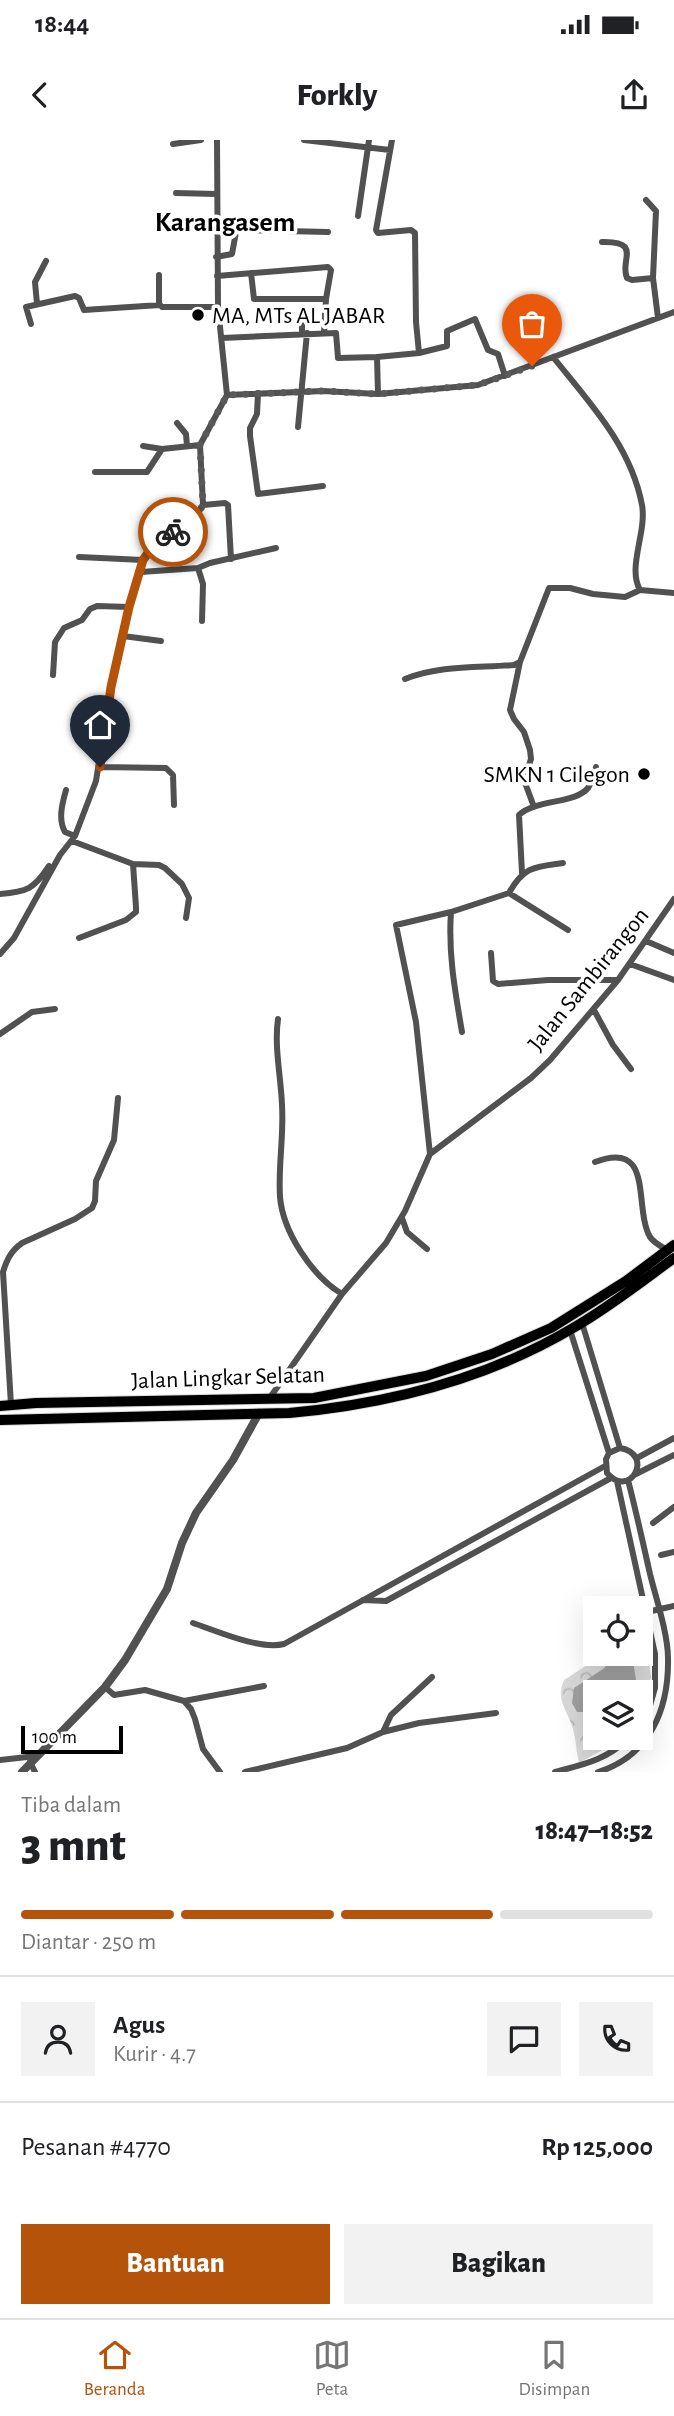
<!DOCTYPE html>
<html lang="id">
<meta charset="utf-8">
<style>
body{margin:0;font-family:"Alegreya Sans",sans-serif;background:#f2f2f2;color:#202124;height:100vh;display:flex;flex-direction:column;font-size:26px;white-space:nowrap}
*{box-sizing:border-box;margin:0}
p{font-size:23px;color:#757577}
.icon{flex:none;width:38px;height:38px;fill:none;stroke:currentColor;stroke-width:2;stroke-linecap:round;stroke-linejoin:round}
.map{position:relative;height:1632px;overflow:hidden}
.side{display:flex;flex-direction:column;background:#fff;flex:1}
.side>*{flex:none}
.tools{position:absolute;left:583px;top:1456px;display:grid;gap:14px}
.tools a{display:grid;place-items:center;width:70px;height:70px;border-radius:0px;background:#fff;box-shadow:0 7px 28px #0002;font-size:35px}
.scale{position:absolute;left:21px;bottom:18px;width:102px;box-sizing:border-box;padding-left:7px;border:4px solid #000;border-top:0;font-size:19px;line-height:24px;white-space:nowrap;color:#000;-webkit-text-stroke:5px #fff;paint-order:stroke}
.pin{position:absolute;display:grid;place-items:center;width:60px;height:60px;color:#fff;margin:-72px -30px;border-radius:50% 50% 50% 0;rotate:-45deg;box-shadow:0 0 7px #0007}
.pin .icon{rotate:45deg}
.courier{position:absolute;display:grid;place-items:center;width:70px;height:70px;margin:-35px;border:5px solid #b45309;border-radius:50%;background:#fff;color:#222;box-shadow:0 2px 9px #0007}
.head em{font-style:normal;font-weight:800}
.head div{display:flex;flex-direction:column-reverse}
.head{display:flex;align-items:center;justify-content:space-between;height:119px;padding:0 21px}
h1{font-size:46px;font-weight:800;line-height:52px}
.bar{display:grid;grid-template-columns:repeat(4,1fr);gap:10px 7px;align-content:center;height:84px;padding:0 21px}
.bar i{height:9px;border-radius:5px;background:#e0e0e0}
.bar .selected{background:#b45309}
.bar p{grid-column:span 4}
.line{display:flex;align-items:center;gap:18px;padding:0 21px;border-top:2px solid #e0e0e0}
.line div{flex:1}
.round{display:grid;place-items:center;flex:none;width:74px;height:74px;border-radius:0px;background:#f2f2f2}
.button{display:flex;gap:14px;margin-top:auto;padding:14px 21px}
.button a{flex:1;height:80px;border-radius:0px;background:#b45309;color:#fff;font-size:28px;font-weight:800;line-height:80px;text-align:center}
.button a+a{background:#f2f2f2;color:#202124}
.status{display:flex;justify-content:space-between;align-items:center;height:49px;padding:0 35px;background:#fff;direction:ltr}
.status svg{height:19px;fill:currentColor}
header{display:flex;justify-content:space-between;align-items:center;height:91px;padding:0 21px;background:#fff;font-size:32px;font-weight:800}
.menu{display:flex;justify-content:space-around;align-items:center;height:98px;border-top:2px solid #e0e0e0;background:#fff;font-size:19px;color:#757577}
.menu a{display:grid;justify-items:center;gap:4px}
.menu .selected{color:#b45309}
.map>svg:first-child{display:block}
.forest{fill:url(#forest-crowns)}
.water{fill:#9f9f9f}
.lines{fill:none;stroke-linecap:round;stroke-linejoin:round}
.trunk-casing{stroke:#dbdbdb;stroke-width:12}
.minor{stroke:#515151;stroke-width:6}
.tertiary{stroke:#515151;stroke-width:8}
.trunk{stroke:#000;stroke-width:10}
.done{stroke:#595959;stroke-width:7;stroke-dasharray:0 12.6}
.route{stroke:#b45309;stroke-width:9}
.poi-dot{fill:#000;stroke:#fff;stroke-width:2.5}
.labels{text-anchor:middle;stroke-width:7;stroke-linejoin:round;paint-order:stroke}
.poi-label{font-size:24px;fill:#000;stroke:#fff;text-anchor:start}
.street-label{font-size:24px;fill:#000;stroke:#fff}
.quarter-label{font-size:28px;font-weight:bold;fill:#000;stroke:#fff}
</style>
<div class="status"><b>18:44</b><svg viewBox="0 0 49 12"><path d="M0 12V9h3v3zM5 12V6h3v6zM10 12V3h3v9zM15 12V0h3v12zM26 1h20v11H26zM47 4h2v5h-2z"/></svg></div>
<header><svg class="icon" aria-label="back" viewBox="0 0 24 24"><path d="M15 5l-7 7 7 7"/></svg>Forkly<svg class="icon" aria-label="share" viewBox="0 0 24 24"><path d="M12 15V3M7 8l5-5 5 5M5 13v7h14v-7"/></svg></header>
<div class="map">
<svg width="674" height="1632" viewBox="0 0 674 1632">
<defs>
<pattern id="forest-crowns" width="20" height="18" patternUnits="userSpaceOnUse" patternTransform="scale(1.75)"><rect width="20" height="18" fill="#d8d8d8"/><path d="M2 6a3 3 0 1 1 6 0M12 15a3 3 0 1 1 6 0" fill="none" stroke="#b8b8b8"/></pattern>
</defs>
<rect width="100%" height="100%" fill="#fff"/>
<path class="forest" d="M646,1496L651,1537L641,1575L640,1552H595V1598H624L579,1623C576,1611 576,1600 573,1589C568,1570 555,1561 564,1540L604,1514H640L641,1497Z"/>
<path class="water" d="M611,1521L621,1523L633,1521L636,1540L630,1552H595V1579L589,1572H577L572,1563L574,1548L603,1529Z"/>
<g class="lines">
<g class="trunk-casing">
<path id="trunk" d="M0,1266L36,1263L314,1258L426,1236L492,1214L551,1188L626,1141L674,1105
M0,1280L289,1273C388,1264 487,1239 573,1188C608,1168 641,1142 674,1118"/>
</g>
<path class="minor" d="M304,0L390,10
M173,4L201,0
M176,53L216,54
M646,60L656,71L653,138L658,178
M358,76L369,0
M602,102C643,101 619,121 627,138L632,140L653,138
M216,117L232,114L236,92L240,90L328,92
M251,133L254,159H326L324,193
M159,135V164L162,167H218
M217,136L328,127L331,130L326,159
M37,164L35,142L46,121
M302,178V194
M31,184L26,167L75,156L79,158L84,170L160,165
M222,198L336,193L338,218L377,217
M419,213L447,206V191L475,179L488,210L498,214L505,236
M553,217C589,262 631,306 642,365C647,392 627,427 640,450
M258,253L257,274L250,288V296L258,354L323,346
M378,254L377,217L419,213L416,182L415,93L411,90L378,93L376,90L392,0
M227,255L323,251L378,254L478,245L674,172
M177,283L186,294L187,306
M298,287L307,193
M143,306L162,309
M95,332H147L162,309L200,305
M203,365L225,363L228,365L231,419
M79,417L143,420
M198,428L210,423L276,408
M141,432L198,428L203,444L202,481
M123,496L161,501
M520,522L510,570L514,579L524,592L530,610L531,619L524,640L534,667
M53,535L55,502L64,488L82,480L90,469L97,466L129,467
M405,539C440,525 477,528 514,525L520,522L549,448H570L593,454L625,457L640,450L674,453
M100,627L166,628L173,635L174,665
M66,650C62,664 58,680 65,692L75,696
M72,701L133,724L136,767V772L126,780L79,798
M133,724L159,725L165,728L182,744L189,758L186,778
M522,733L519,675C536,659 575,664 588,648C592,642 594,634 596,627
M509,753C524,726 535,727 563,723
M0,754C27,752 34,749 49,726
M451,772C448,813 455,851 462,892
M646,801L674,813
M491,813L493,841L498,844L548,840H618
M0,814L14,798L60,715L75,696L96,641L111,547L129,467L143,420L155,406L198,373L203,365L200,305L227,255L218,167L217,0
M630,824L674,840
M594,870L613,905L631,929
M278,879C274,907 281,937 282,965C284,996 278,1026 280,1057C283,1092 312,1136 342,1154
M0,894L32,872L55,869
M430,1014L416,882L396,785L451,772L509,753L568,790
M595,1022C655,999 633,1067 650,1097C654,1103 661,1106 667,1110
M402,1078L407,1092L427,1109
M582,1183L620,1308
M570,1190L609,1313L606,1319L607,1333C630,1360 655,1314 620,1308L609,1313
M269,1259L342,1154L386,1103L405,1071L430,1014L531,938L550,920L618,840L674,759
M11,1265L3,1132C7,1119 11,1111 22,1103L75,1079L92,1068L95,1061L96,1041L114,1000L118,958
M637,1318L674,1298
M634,1335L674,1315
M617,1341L655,1514V1548L649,1569L640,1585
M653,1383L674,1367
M661,1415L674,1412
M363,1460L386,1461L611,1338
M647,1472L674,1466
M193,1483C217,1491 259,1510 284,1504L605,1326
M105,1547L114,1555L145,1550L184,1561L191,1569L195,1579L203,1609L220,1632
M184,1561L264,1546
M383,1592L391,1575L432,1537
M0,1620L36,1616
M30,1622L35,1632
M245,1632L347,1608L383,1592L419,1583L496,1573
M555,1632C585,1624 606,1620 629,1598
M598,1632C650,1616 669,1569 668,1518C668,1494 656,1458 650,1434C643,1403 636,1371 628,1340"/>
<path class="tertiary" d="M22,1632L105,1547L125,1520L167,1449L182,1403L196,1373L233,1320L259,1273"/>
<use href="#trunk" class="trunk"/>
</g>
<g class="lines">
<path class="done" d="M173,392L198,373L203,365L200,305L227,255L323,251L378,254L478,245L532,226"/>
<path class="route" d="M100,627L111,547L129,467L143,420L150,410L173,392"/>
</g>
<g class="poi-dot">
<circle cx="198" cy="175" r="7"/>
<circle cx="644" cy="634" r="7"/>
</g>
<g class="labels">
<g class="poi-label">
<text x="212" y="183">MA, MTs AL JABAR</text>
<text x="630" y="642" text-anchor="end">SMKN 1 Cilegon</text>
</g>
<g class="street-label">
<text transform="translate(588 839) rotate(-51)" y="8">Jalan Sambirangon</text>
<text transform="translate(228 1237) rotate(-2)" y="8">Jalan Lingkar Selatan</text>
</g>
<g class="quarter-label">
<text x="225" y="91">Karangasem</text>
</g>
</g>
</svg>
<div class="tools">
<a><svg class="icon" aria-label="locate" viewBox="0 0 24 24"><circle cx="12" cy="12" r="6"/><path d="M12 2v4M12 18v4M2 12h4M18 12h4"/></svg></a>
<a><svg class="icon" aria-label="layers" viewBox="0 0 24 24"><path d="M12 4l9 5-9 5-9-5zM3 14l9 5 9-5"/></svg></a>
</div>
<div class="scale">100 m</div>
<div class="pin" style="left:532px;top:226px;background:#ea580c"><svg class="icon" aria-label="bag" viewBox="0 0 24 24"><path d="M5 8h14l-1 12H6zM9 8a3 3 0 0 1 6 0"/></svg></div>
<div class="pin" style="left:100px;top:627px;background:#1f2937"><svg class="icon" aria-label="home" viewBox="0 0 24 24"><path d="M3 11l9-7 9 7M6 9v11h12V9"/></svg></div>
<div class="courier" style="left:173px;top:392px"><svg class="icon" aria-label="bike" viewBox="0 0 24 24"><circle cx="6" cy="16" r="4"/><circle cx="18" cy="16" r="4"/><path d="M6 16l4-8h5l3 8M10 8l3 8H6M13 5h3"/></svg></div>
</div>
<section class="side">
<div class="head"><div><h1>3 mnt</h1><p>Tiba dalam</p></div><em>18:47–18:52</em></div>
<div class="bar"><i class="selected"></i><i class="selected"></i><i class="selected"></i><i></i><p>Diantar · 250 m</p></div>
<div class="line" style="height:126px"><a class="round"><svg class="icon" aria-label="person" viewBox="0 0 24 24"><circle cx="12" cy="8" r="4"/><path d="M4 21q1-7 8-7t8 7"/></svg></a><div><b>Agus</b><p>Kurir · 4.7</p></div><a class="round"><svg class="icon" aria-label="chat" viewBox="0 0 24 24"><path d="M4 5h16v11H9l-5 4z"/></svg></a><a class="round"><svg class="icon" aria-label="phone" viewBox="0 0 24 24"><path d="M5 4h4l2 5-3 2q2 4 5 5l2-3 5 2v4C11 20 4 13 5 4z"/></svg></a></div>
<div class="line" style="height:91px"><div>Pesanan #4770</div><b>Rp 125,000</b></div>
<div class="button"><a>Bantuan</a><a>Bagikan</a></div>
</section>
<nav class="menu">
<a class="selected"><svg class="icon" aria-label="home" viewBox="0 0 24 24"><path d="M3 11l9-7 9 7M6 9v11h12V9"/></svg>Beranda</a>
<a><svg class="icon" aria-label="map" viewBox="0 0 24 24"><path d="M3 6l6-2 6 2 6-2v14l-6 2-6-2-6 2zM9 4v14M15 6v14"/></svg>Peta</a>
<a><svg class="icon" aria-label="saved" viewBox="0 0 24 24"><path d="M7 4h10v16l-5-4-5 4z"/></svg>Disimpan</a>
</nav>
